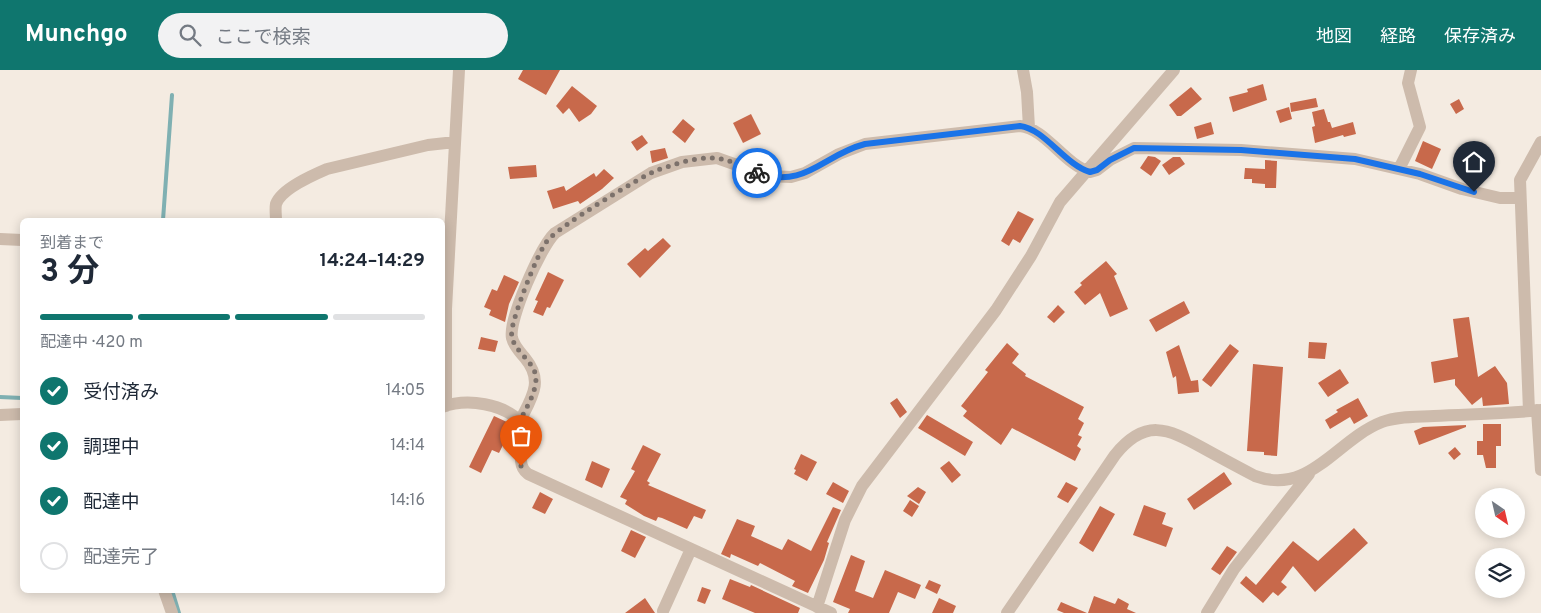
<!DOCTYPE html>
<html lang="ja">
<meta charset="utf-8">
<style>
body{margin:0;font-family:Overpass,"Noto Sans JP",sans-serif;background:#f2f2f3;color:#1f2937;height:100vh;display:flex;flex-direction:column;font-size:19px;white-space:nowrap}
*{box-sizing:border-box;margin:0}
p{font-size:16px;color:#747a83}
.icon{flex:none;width:28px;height:28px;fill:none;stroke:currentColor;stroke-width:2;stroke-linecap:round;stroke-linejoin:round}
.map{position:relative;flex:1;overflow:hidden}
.panel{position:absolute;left:20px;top:148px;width:425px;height:375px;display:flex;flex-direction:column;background:#fff;border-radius:8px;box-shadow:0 2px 12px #0003}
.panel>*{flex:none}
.needle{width:32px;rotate:146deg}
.controls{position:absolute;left:1475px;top:418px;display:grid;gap:10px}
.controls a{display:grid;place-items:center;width:50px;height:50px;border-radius:50%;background:#fff;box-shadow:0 2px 12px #0003;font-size:25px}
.pin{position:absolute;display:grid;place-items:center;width:42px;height:42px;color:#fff;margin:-51px -21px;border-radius:50% 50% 50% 0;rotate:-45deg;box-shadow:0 0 5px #0007}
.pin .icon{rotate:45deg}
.courier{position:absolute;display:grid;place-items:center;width:50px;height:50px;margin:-25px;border:4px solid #1a73e8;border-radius:50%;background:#fff;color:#222;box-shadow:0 1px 6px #0007}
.overview em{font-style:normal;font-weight:700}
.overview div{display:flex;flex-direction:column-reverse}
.overview{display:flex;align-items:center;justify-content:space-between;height:85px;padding:0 20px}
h1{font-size:32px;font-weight:700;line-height:38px}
.bar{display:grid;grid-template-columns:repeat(4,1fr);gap:8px 5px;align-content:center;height:60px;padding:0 20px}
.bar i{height:6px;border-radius:4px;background:#e0e1e3}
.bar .current{background:#0f766e}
.bar p{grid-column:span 4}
ol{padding:0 20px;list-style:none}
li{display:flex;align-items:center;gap:15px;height:55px}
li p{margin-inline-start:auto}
li .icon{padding:5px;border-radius:50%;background:#0f766e;color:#fff;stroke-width:4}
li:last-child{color:#747a83}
li i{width:28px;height:28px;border:2px solid #e0e1e3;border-radius:50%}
header{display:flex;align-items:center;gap:30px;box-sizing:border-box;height:70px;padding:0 25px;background:#0f766e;color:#fff}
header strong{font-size:24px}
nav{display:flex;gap:28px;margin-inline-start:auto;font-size:18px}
.search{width:350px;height:45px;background:#f2f2f3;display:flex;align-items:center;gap:12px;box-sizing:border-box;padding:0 18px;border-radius:28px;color:#747a83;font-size:19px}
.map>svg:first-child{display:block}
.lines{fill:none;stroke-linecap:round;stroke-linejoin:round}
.stream{stroke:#7fb0b2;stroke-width:4}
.building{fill:#c8694b}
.minor{stroke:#cdbbac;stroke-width:12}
.done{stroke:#7c716b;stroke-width:5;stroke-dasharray:0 9}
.route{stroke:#1a73e8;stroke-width:6}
</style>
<header>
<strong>Munchgo</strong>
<div class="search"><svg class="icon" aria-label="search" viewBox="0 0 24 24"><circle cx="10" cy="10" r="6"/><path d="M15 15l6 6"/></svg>ここで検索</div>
<nav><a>地図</a><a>経路</a><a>保存済み</a></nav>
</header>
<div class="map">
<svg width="1541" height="543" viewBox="0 0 1541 543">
<rect width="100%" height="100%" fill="#f4ebe1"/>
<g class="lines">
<path class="stream" d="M163,150L172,25
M0,327L22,328
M172,520L179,543"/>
</g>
<path class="building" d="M523,0H560L546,25L518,9Z
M1263,14L1267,30L1233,42L1229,27L1248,22L1247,19Z
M572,16L597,36L591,44L579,52L569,38L563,44L556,36Z
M1191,17L1202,29L1181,46H1177L1169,35Z
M1316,28L1318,37L1291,42L1290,33Z
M1459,29L1464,39L1456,44L1450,34Z
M1289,37L1292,49L1280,53L1276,41Z
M1324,39L1328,52H1330L1332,58L1353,52L1356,64L1344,67L1343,65L1315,73L1312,57L1315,56L1312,42Z
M751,44L761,64L743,73L733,53Z
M683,49L695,59L685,73L672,62Z
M1211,52L1214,64L1197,69L1194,57Z
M642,65L648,73L637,81L631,72Z
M1423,71L1441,79L1432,99L1415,91Z
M665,78L668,88L652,93L650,81Z
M1148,86L1155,87L1161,91L1151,106L1140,98Z
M1173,87H1180L1185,94L1169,105L1162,95Z
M1265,90L1277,91L1276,118H1265V114L1252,113V109H1244L1245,98L1265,99Z
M536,95L537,107L510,109L508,97Z
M604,99L614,108L602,119L580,134L578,131L553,139L547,121L564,116L566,121L594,103L596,107Z
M1018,141L1034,149L1020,173L1013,169L1009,176L1001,171Z
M663,168L671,176L640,208L627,194L645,178L648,181Z
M1106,191L1117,204L1114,206L1128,239L1110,247L1100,223L1085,235L1074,222L1082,215L1080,213Z
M548,202L564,210L550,238L547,237L543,246L533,242L538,231L535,230Z
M504,205L519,212L509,234L505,252L489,245L491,240L484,237L492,219L497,221Z
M1184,231L1190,243L1156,262L1149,250Z
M1058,235L1065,242L1054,253L1047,247Z
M1469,247L1478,307L1495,296L1507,313L1509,334L1483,336L1482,327L1472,335L1455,315V309L1434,313L1431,292L1458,287L1453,249Z
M481,267L498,271L495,282L478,279Z
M1309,272L1327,273L1325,289L1308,288Z
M1007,273L1019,284L1012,293L1026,304L1025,306L1084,337L1078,349L1084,353L1078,365L1082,367L1077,376L1081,379L1075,391L1012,358L1001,375L963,346L967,341L961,336L988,302L985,300Z
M1230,274L1239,281L1211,317L1202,310Z
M1179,275L1191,311L1198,310L1199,322L1178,324L1176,306L1173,308L1166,282Z
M1253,294L1283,297L1277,386L1264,385V382L1247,381Z
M1340,299L1349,313L1328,327L1318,313Z
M897,328L907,342L900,348L890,333Z
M1358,328L1368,346L1354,354L1350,347L1330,359L1325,350L1338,342L1336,340Z
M927,345L973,372L965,386L918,358Z
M494,346L509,353L502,367L506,369L499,383L492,380L481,403L469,397Z
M1483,354H1501V376H1496V398H1486L1483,385H1477V371H1483Z
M1466,355V357L1419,375L1414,361L1423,357Z
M643,375L661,384L647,411L650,413L648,415L706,440L702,449L694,446L687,459L662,448L658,447L656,451L644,446L625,434L627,430L620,427L635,401L631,399Z
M1455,377L1461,384L1454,390L1448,383Z
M801,384L817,392L807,411L794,404L796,400L794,399Z
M592,391L610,399L602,418L585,410Z
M949,391L961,405L952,413L940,398Z
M1224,402L1232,414L1194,440L1187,429Z
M833,412L849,421L843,433L826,424Z
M1066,412L1078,418L1068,433L1057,427Z
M918,417L926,422L919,434L907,426Z
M540,422L553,429L545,444L532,438Z
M910,430L919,436L912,447L903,441Z
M1144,435L1166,443L1162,454L1173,458L1166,477L1133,465Z
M1100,436L1115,444L1093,482L1079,473Z
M833,437L841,440L827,472L829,473L824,490L808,523L792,516L795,511L760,493L758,496L731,484L730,488L721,484L737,449L755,456L751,466L782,480L788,469L811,481Z
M1354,458L1368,473L1315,522L1293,496L1281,512L1287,517L1278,526L1273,522L1263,533L1240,513L1246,506L1256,515L1293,471L1318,491Z
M631,460L646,467L635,488L621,481Z
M1227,476L1237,482L1220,505L1211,499Z
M851,485L865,491L855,521L873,528L885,500L921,515L915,529L898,522L889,543H848L850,539L833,532Z
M730,509L750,517L751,515L800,538L798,543H755L722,529Z
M929,510L941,515L937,524L925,518Z
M702,517L711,520L705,534L697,531Z
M1094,526L1115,534L1118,528L1129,534L1127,539L1136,543H1088Z
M645,528L655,543H625Z
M939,528L956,536L953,543H932Z
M1061,532L1087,543H1064L1057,540Z"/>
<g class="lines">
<path class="minor" d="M1023,0L1027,22L1029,58
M1399,99L1420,57L1408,13L1411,0
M276,150C276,145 275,139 276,134C281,119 313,105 327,99L428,75L455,72
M0,169L22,170
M446,336V239L459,0
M442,337C467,328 504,333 523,354C529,370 512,392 528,404L831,543
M1537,340L1541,400
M1529,341L1520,110L1541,72
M0,345L22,344
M520,351C532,327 544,311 525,288C520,282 514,276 512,268C508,250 541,176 555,163L651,103L682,92L717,88L768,106L791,107L805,103L839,84L865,74L1020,56C1045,58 1065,95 1090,102L1097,100L1110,90L1134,78L1241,80L1355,89L1420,104L1462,119L1500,128H1520
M164,520L172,543
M817,537L845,450L862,416L996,240L1031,186L1060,132L1174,0
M663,541L691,479
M1007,543L1115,385C1145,348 1167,358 1203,378C1221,388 1238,397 1255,406C1310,426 1336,370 1382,352C1398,346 1417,347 1434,346C1470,344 1506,344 1541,340
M1207,543L1234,499L1309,404"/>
</g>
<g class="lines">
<path class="done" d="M521,396C518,380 531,366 520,351C526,338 536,323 536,308C535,289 508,280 512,259C515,242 537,184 547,171C558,157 637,109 655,101C672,95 692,88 710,88C726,87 742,97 757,103"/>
<path class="route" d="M757,103C807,119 822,85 865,74L1020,56C1045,59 1065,95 1090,102L1097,100L1110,90L1134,78L1241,80L1355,89L1420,104L1474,122"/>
</g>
</svg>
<div class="controls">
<a><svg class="needle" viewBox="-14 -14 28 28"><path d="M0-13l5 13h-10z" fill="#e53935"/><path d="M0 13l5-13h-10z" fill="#747a83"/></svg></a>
<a><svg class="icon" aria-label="layers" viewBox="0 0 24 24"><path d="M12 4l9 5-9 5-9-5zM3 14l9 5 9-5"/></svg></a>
</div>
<div class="pin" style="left:521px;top:396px;background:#ea580c"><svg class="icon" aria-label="bag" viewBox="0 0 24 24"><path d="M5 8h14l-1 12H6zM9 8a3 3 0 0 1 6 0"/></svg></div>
<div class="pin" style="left:1474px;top:122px;background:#1f2937"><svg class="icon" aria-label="home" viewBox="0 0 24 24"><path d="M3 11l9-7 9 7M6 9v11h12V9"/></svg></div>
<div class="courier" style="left:757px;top:103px"><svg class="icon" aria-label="bike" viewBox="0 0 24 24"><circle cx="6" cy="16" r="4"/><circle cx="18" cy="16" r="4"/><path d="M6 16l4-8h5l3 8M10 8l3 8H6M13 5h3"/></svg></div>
<section class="panel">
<div class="overview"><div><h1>3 分</h1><p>到着まで</p></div><em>14:24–14:29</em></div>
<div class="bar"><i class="current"></i><i class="current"></i><i class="current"></i><i></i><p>配達中 · 420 m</p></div>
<ol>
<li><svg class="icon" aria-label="check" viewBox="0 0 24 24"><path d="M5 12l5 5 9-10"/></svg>受付済み<p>14:05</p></li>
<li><svg class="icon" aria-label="check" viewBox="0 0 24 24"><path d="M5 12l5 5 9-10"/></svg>調理中<p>14:14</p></li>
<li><svg class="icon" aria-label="check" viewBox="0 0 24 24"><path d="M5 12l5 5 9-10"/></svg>配達中<p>14:16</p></li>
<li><i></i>配達完了</li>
</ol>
</section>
</div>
